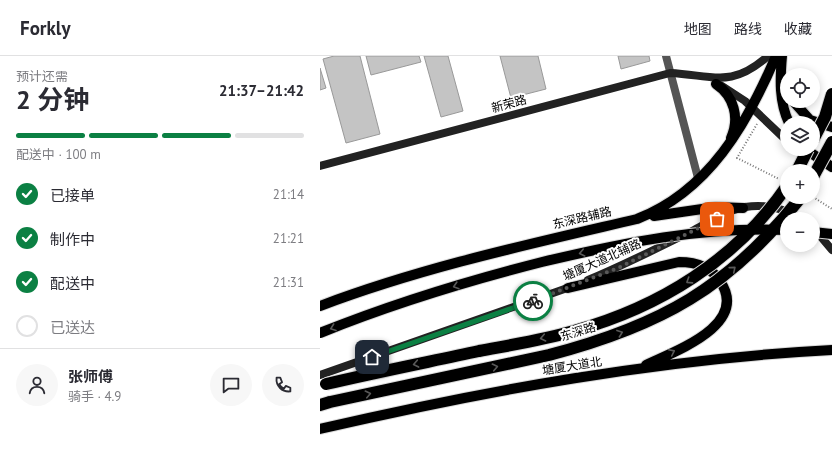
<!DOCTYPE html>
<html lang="zh">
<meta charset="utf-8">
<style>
body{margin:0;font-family:"PT Sans","Noto Sans SC",sans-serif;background:#f7f7f7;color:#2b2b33;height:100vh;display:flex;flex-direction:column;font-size:15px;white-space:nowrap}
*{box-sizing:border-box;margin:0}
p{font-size:13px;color:#7c7c81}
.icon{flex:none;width:22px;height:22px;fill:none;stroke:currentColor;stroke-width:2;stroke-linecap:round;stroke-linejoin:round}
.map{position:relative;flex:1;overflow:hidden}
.sheet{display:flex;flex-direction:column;background:#fff;width:320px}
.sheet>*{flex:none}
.buttons{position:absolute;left:460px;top:12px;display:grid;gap:8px}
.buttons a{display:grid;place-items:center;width:40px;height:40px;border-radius:50%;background:#fff;box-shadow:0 2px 10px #0003;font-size:20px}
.pin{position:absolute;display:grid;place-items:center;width:34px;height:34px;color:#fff;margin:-17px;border-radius:8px;box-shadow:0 2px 6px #0006}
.courier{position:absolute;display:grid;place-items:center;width:40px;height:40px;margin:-20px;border:3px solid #0b8043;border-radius:50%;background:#fff;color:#222;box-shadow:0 1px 5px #0007}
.summary em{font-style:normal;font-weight:700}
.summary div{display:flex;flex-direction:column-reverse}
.summary{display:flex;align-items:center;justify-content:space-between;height:68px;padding:0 16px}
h1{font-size:26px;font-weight:700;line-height:30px}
.bar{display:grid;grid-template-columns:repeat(4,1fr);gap:6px 4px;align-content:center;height:48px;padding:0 16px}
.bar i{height:5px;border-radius:3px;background:#e1e1e2}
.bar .current{background:#0b8043}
.bar p{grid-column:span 4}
.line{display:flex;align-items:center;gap:10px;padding:0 16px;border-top:1px solid #e1e1e2}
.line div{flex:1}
.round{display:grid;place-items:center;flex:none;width:42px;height:42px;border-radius:21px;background:#f7f7f7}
ol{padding:0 16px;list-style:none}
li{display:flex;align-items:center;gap:12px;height:44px}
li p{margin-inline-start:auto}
li .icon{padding:4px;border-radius:50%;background:#0b8043;color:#fff;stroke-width:4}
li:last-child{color:#7c7c81}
li i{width:22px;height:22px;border:2px solid #e1e1e2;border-radius:50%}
header{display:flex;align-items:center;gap:24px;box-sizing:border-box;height:56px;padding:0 20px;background:#fff;border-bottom:1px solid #e1e1e2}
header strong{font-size:19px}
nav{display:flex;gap:22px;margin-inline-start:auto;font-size:14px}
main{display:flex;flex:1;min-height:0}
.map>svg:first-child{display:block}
.building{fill:#c4c4c4;stroke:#999}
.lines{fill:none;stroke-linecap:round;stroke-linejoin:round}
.primary-casing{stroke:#dbdbdb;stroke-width:12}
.highway-casing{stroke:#dbdbdb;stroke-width:14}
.path{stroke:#777;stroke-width:2;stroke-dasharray:1 2;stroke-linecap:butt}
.street{stroke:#555;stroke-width:8}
.secondary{stroke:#222;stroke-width:8}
.primary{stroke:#000;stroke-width:10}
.highway{stroke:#000;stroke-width:12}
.primary-bridge-casing{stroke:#dbdbdb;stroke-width:12;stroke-linecap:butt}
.highway-bridge-casing{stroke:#dbdbdb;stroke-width:14;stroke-linecap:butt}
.primary-bridge{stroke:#000;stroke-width:10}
.highway-bridge{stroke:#000;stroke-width:12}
.oneway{stroke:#595959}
.done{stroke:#595959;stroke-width:4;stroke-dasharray:0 7.2}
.route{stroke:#0b8043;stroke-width:5}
.labels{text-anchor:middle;stroke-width:4;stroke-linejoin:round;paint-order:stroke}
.street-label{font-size:12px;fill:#000;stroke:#fff}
</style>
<header>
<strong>Forkly</strong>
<nav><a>地图</a><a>路线</a><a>收藏</a></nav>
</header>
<main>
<section class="sheet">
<div class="summary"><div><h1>2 分钟</h1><p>预计还需</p></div><em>21:37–21:42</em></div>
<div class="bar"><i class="current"></i><i class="current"></i><i class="current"></i><i></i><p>配送中 · 100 m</p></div>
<ol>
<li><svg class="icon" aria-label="check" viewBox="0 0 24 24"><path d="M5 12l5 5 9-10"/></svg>已接单<p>21:14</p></li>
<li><svg class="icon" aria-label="check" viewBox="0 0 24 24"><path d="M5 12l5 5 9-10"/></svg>制作中<p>21:21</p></li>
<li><svg class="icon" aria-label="check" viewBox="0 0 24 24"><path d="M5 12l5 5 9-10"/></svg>配送中<p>21:31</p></li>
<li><i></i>已送达</li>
</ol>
<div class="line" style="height:72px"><a class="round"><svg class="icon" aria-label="person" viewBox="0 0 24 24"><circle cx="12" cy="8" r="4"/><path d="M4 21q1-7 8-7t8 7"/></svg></a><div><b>张师傅</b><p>骑手 · 4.9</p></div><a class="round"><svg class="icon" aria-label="chat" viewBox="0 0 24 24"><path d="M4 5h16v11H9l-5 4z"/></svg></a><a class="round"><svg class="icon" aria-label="phone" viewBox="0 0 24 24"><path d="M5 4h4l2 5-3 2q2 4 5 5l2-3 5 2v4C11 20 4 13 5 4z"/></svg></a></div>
</section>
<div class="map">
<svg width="512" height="405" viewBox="0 0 512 405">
<rect width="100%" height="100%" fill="#fff"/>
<path class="building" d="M14,0H40L60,78L26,87L3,3Z
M46,0H99L101,6L51,19Z
M104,0H128L143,55L121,61Z
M180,0H218L226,33L191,42Z
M298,0H329L330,5L301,13Z
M0,12L6,32L0,34Z"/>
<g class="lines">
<g class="primary-casing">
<path id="primary" d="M462,0C460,23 459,46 469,67
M396,28C414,40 420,62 411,82
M473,45L490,64L512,71
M485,93L512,111
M334,160L396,151L423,152
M248,232L359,206C375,206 391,211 400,225C430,269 355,295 326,309
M0,250C103,211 210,188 317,163C389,135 427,68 456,0
M0,373C168,334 340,303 512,294"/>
</g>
<g class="highway-casing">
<path id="highway" d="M0,349L10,346"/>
</g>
<path class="path" d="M437,68L417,102L459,123
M493,141L512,153"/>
<path class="street" d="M346,0L378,122"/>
<path class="secondary" d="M402,30L425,45L467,85
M0,110L350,17C393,19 411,33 448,0
M496,175L512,194
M268,224C304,209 338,192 372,175C389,166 407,154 425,151C445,148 464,152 480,163
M0,319L253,230"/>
<use href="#primary" class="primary"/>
<use href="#highway" class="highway"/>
<g class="primary-bridge-casing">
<path id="primary-bridge" d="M493,176L512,178
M0,277C72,248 147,225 222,206C302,187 384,170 467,174"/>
</g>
<g class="highway-bridge-casing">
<path id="highway-bridge" d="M493,84L505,61L512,38
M477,115L488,93
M493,121L512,86
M6,328C57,316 108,306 159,295C191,289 223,284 254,275C340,251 416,204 467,130
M10,346L229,299C340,270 409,232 481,141"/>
</g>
<use href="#primary-bridge" class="primary-bridge"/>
<use href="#highway-bridge" class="highway-bridge"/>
</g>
<defs><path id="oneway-chevron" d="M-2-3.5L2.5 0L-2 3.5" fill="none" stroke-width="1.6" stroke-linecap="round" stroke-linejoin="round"/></defs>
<g class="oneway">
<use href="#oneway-chevron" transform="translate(262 197) rotate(167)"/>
<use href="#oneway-chevron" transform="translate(413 213) rotate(-40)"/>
<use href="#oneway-chevron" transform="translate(369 225) rotate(147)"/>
<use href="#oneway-chevron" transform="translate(136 230) rotate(163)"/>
<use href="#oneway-chevron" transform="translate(13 272) rotate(160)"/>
<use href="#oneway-chevron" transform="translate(300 277) rotate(-20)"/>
<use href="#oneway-chevron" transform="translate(223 282) rotate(168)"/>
<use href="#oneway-chevron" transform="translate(352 296) rotate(-26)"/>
<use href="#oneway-chevron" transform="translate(96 308) rotate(169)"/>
<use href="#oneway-chevron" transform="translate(175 311) rotate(-12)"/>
<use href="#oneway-chevron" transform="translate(48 338) rotate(-13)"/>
</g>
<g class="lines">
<path class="done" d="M213,245L298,212L397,163"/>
<path class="route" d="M52,301L213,245"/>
</g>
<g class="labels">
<g class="street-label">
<text transform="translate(189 48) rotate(-15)" y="4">新荣路</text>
<text transform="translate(262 162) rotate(-13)" y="4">东深路辅路</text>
<text transform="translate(282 204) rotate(-24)" y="4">塘厦大道北辅路</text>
<text transform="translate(258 276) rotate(-17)" y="4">东深路</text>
<text transform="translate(252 310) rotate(-9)" y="4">塘厦大道北</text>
</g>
</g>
</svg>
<div class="buttons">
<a><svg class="icon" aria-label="locate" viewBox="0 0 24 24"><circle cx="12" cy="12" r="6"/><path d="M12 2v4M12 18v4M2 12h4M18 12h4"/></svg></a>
<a><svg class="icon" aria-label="layers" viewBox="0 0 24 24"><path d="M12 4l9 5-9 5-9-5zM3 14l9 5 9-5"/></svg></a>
<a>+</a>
<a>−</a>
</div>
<div class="pin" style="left:397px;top:163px;background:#ea580c"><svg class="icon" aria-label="bag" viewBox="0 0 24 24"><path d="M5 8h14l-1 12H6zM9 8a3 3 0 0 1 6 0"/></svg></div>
<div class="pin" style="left:52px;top:301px;background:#1f2937"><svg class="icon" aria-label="home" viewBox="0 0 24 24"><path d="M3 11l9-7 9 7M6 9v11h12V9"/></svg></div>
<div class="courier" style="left:213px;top:245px"><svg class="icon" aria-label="bike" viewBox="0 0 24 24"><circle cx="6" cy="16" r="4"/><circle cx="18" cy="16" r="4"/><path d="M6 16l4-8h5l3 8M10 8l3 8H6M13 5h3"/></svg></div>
</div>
</main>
